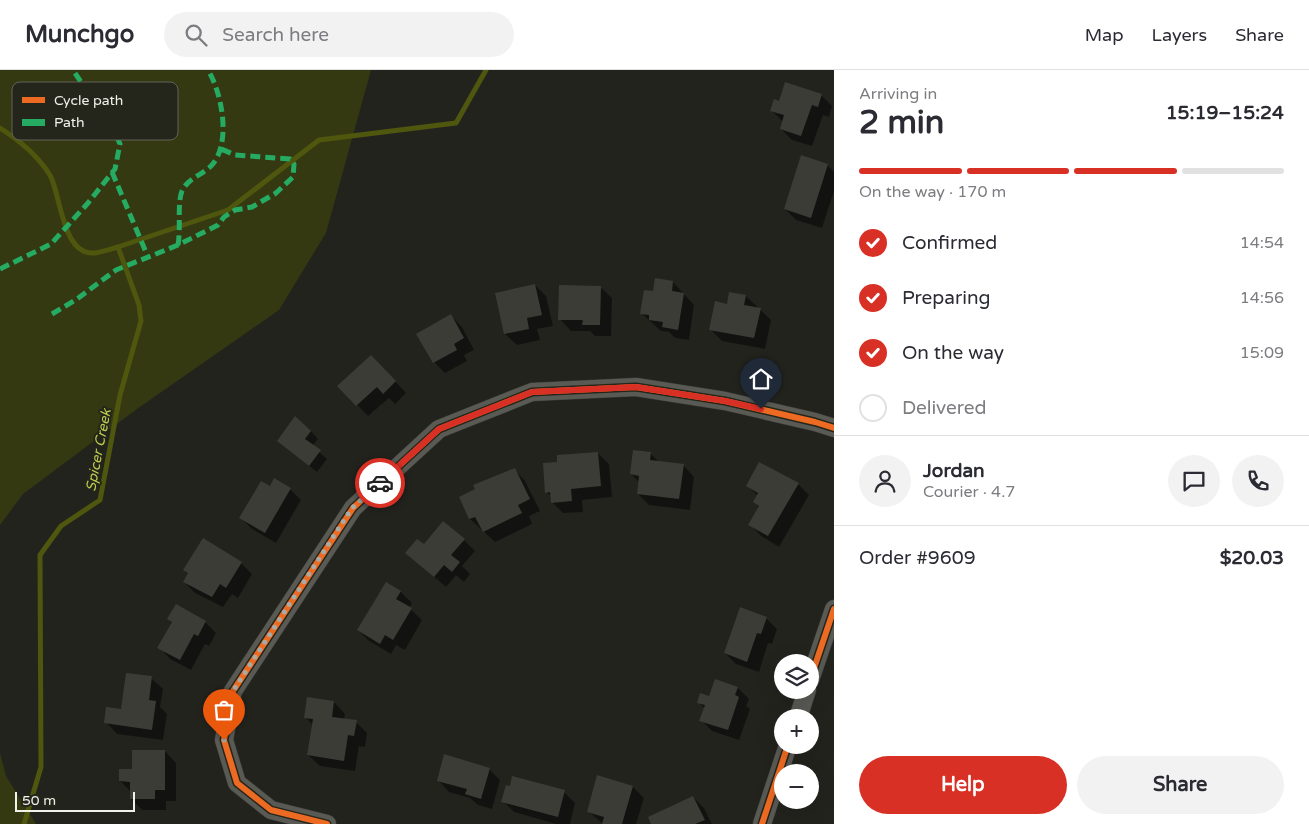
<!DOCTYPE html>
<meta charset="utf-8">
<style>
body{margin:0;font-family:"Varela Round",sans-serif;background:#f2f2f3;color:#2b2b33;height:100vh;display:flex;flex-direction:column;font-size:19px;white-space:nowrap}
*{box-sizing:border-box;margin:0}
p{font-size:16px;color:#7c7c81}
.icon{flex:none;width:28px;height:28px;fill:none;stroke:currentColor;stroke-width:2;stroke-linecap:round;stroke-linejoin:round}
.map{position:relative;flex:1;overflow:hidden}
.details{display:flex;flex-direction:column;background:#fff;width:475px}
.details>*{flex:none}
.tools{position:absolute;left:774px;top:584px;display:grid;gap:10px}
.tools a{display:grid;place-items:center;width:45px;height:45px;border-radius:50%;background:#fff;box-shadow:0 5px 20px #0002;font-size:25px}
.scale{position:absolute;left:15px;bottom:12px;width:120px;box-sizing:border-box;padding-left:5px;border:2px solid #f0f2ea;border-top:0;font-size:14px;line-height:18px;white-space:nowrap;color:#f0f2ea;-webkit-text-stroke:4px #25261b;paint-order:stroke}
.pin{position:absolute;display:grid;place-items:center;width:42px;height:42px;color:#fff;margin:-51px -21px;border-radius:50% 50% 50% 0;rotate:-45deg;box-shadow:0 0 5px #0007}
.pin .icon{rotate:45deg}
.courier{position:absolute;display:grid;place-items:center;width:50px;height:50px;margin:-25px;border:4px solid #d93025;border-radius:50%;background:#fff;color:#222;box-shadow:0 1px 6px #0007}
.overview em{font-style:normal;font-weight:700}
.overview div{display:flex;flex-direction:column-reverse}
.overview{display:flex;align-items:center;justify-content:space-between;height:85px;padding:0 25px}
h1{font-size:32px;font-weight:700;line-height:38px}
.bar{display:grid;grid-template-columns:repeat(4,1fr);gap:8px 5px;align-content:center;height:60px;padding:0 25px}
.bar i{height:6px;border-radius:4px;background:#e1e1e2}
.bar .current{background:#d93025}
.bar p{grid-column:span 4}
.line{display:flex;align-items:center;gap:12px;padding:0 25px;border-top:1px solid #e1e1e2}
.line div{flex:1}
.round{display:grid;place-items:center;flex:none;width:52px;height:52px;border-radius:26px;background:#f2f2f3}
ol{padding:0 25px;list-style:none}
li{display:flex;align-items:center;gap:15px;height:55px}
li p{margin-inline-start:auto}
li .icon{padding:5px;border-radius:50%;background:#d93025;color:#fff;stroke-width:4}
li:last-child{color:#7c7c81}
li i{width:28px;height:28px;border:2px solid #e1e1e2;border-radius:50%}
.cta{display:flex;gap:10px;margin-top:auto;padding:10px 25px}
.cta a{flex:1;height:58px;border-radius:30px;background:#d93025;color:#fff;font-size:20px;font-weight:700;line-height:58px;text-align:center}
.cta a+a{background:#f2f2f3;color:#2b2b33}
header{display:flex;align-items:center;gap:30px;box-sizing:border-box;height:70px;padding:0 25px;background:#fff;border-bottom:1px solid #e1e1e2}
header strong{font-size:24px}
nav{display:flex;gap:28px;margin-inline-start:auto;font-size:18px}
.search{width:350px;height:45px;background:#f2f2f3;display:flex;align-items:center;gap:12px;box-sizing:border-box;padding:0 18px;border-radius:28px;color:#7c7c81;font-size:19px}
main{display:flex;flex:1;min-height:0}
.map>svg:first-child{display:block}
.green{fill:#343912}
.shadow{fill:#0007}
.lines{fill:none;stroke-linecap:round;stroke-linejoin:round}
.stream{stroke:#4f560e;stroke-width:5}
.building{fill:#3c3c37}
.minor-casing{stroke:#3d3e39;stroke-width:19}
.minor{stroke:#5a5a55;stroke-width:18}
.quiet{stroke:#26ab63;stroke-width:5;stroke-dasharray:10 5;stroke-linecap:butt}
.cycleway-casing{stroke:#25261b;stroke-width:9}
.cycleway{stroke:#ed6a23;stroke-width:6}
.done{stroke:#a8aaa3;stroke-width:5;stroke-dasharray:0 9}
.route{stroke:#d93025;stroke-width:6}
.labels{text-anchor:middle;stroke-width:4;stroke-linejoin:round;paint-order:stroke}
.water-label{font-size:14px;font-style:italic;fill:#becc4e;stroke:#25261b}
.key{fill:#25261b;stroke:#626359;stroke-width:1}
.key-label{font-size:14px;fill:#f0f2ea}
</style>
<header>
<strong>Munchgo</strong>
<div class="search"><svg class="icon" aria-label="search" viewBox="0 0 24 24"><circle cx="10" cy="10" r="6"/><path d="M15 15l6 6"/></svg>Search here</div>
<nav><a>Map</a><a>Layers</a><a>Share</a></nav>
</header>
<main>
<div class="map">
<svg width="834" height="754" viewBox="0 0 834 754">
<rect width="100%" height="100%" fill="#23231e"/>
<path class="green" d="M0,0H371L326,163L279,240L137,339L23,424L0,455Z
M0,683L6,706L36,754H0Z"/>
<path class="shadow" d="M821,25L832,36L829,47L823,45L812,76L792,70L781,59L783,52L772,41L780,33Z
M827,95L834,102V121L822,158L796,150L785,139Z
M673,212L694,235L689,270L675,268L669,262L661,261L641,243Z
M535,215L546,226L553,256L537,259L540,270L517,275L505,264L496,224Z
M600,217L612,228L611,266H595L590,261H571L560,249Z
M746,226L771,250L765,279L722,271L710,259L728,235Z
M451,246L462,257L474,280L464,285L467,291L445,303L434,292Z
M382,297L406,323L395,334L389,328L368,346L339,316Z
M311,361L318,369L312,376L327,389L317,402L278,371Z
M598,383L609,394L612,427L582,430L583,442L563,443L552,432V427L546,422L559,393Z
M650,383L659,392L683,395L694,407L690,440L649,435L638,424L639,412L631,404Z
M514,399L525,411L540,441L529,446L532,454L495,472L470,449L460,428Z
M798,414L809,425L779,477L761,466L750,454L759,437L754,432L758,426L747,415Z
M270,418L290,419L301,430L276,473L252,459L241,448Z
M464,470L475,481L462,496L470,504L464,512L456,505L446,517L407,483L424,476Z
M241,493L252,504L238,528L232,524L223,537L195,523L184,512L189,504L184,500Z
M386,514L401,522L412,533L409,538L422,550L405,580L396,575L391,584L369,571L358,560Z
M766,548L777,559L772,574L768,573L759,602L736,594L725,583Z
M169,549L205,552L216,563L209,576L205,574L191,600L170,589L159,577L172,553Z
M151,608L163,619L160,637L167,644L163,670L117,664L106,652L122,641Z
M738,618L749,629L746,636L750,639L739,670L712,661L701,650L705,639L699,632Z
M334,632L345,644L344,650L356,652L367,663L365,677L359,676L355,701L320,696L308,685L313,655L305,647Z
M165,681L176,693V731H166V740H142L131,729V722L120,711L133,700Z
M489,699L500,710L492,739L478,735L470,728L449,722L438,710Z
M598,707L633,717L644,728L636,754H603L588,741Z
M564,722L575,733L570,754H556L514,742L503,731Z
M693,727L704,738L712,754H653Z"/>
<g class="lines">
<path class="stream" d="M0,58C19,70 38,86 50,105C61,125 62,186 95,183C102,182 111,179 118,177L139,235L141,251L120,325L100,430L61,456L40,485L41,697L24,754
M118,177L228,140L319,70L456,53L486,0"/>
</g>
<path class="building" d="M785,12L822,24L818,37L812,35L801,66L780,59L784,45L770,41L774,29L779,31Z
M801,85L828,94L811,148L784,139Z
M655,208L673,211L672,221L684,223L678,260L662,257L663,252L649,250V245L640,244L644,220L653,221Z
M535,214L542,245L527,248L529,259L504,264L495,223Z
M559,215L601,216L600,255H582L583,250H558Z
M729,222L746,225L744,235L761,238L754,268L709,260L715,231L727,234Z
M451,244L464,268L454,274L457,280L433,293L416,264Z
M371,285L396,311L383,324L377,317L356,336L337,316Z
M295,346L311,361L305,369L321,380L309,396L277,371Z
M633,380L651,382L650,390L684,394L679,429L637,424L639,406L630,404Z
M598,382L601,416L571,419L572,431L551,433L550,422L545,423L543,393L557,392V385Z
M759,392L799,413L768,466L748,455L759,436L753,432L758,423L746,416Z
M515,398L530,429L518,435L522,443L483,462L475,447L469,449L459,427L475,419L473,415Z
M274,408L291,418L265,463L239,448L261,411L270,416Z
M443,451L465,469L451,485L460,492L452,502L444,495L434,507L405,483L417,469L424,474Z
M203,468L242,492L226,518L220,514L212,527L183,512L188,503L183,500Z
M386,512L401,521L396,529L412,538L393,570L385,565L380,574L357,560Z
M176,534L206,551L198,566L194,564L180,590L157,578L172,552L167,549Z
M740,537L767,547L761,564L757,563L747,592L724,583Z
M126,603L152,606L149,630L156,631L152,660L104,653L106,637L121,639Z
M715,609L738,617L735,625L739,627L728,660L699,651L705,635L697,633L700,623L709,626Z
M307,627L334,631L332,647L357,650L354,666L348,665L344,691L307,685L313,649L304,648Z
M132,680H165V720H155V729H130V712L119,711V699H132Z
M444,684L490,698L481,729L465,724L467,719L437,711Z
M597,705L633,716L622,754H602L604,747L587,742Z
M512,706L565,720L558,747L501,732L506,715L510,716Z
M693,726L705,750L695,754H651L648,747Z"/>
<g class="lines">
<g class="minor-casing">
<path id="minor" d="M810,610L834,539
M798,648L807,620
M327,754L271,740L237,713L224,670L233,621L353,438L439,359L532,322L636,317L725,331L815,352L834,358
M762,754L788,675"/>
</g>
<use href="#minor" class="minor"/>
<path class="quiet" d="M112,102L148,187
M178,175C181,159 177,133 182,121C188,108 202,105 211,96C232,74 222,23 208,0
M0,199L51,174L88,133L115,99L120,74L116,65L73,0
M52,244L77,229L116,200L178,175L218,155L224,147L235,140L252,137L276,123L293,107L294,94L290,89L235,85L219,78"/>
<g class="cycleway-casing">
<path id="cycleway" d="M810,610L834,539
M327,754L271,740L237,713L224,670L233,621L353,438L439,359L532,322L636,317L725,331L815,352L834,358
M762,754L788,675"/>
</g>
<use href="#cycleway" class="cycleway"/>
</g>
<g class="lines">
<path class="done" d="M224,670L233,621L352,438L380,413"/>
<path class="route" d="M380,413L439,359L532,322L636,317L725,331L761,339"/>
</g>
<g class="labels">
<g class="water-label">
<text transform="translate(98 380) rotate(-79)" y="5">Spicer Creek</text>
</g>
</g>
<rect x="12" y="12" width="166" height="58" rx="8" class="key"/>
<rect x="22" y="27" width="23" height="6" fill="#ed6a23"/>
<rect x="22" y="49" width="23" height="7" fill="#26ab63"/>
<g class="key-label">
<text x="54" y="35">Cycle path</text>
<text x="54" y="57">Path</text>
</g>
</svg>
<div class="tools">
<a><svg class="icon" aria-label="layers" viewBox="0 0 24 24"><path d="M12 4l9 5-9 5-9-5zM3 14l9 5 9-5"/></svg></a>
<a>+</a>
<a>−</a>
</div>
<div class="scale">50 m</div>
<div class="pin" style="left:224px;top:670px;background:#ea580c"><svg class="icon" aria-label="bag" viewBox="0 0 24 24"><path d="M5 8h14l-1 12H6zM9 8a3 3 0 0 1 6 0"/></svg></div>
<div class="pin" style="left:761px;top:339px;background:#1f2937"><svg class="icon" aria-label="home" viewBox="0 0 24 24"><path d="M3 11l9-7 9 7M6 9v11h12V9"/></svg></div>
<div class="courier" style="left:380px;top:413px"><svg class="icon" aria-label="car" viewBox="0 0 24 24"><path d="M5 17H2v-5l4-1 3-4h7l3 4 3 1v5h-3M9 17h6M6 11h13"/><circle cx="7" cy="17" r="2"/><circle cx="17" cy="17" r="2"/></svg></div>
</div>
<section class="details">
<div class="overview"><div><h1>2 min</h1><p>Arriving in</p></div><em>15:19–15:24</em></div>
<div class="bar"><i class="current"></i><i class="current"></i><i class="current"></i><i></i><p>On the way · 170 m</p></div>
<ol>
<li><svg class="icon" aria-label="check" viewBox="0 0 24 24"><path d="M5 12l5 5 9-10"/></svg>Confirmed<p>14:54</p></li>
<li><svg class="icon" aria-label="check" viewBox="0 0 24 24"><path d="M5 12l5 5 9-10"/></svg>Preparing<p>14:56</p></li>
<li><svg class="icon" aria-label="check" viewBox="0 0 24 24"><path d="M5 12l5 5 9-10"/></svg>On the way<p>15:09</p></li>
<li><i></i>Delivered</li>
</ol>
<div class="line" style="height:90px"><a class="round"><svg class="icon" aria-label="person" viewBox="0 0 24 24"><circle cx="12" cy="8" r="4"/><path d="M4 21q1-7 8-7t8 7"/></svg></a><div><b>Jordan</b><p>Courier · 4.7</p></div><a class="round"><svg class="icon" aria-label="chat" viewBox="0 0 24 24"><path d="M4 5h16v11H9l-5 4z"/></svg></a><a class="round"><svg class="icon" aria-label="phone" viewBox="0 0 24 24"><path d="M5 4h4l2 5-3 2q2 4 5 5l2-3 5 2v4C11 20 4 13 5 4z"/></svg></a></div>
<div class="line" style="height:65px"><div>Order #9609</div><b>$20.03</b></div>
<div class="cta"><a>Help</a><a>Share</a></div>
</section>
</main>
